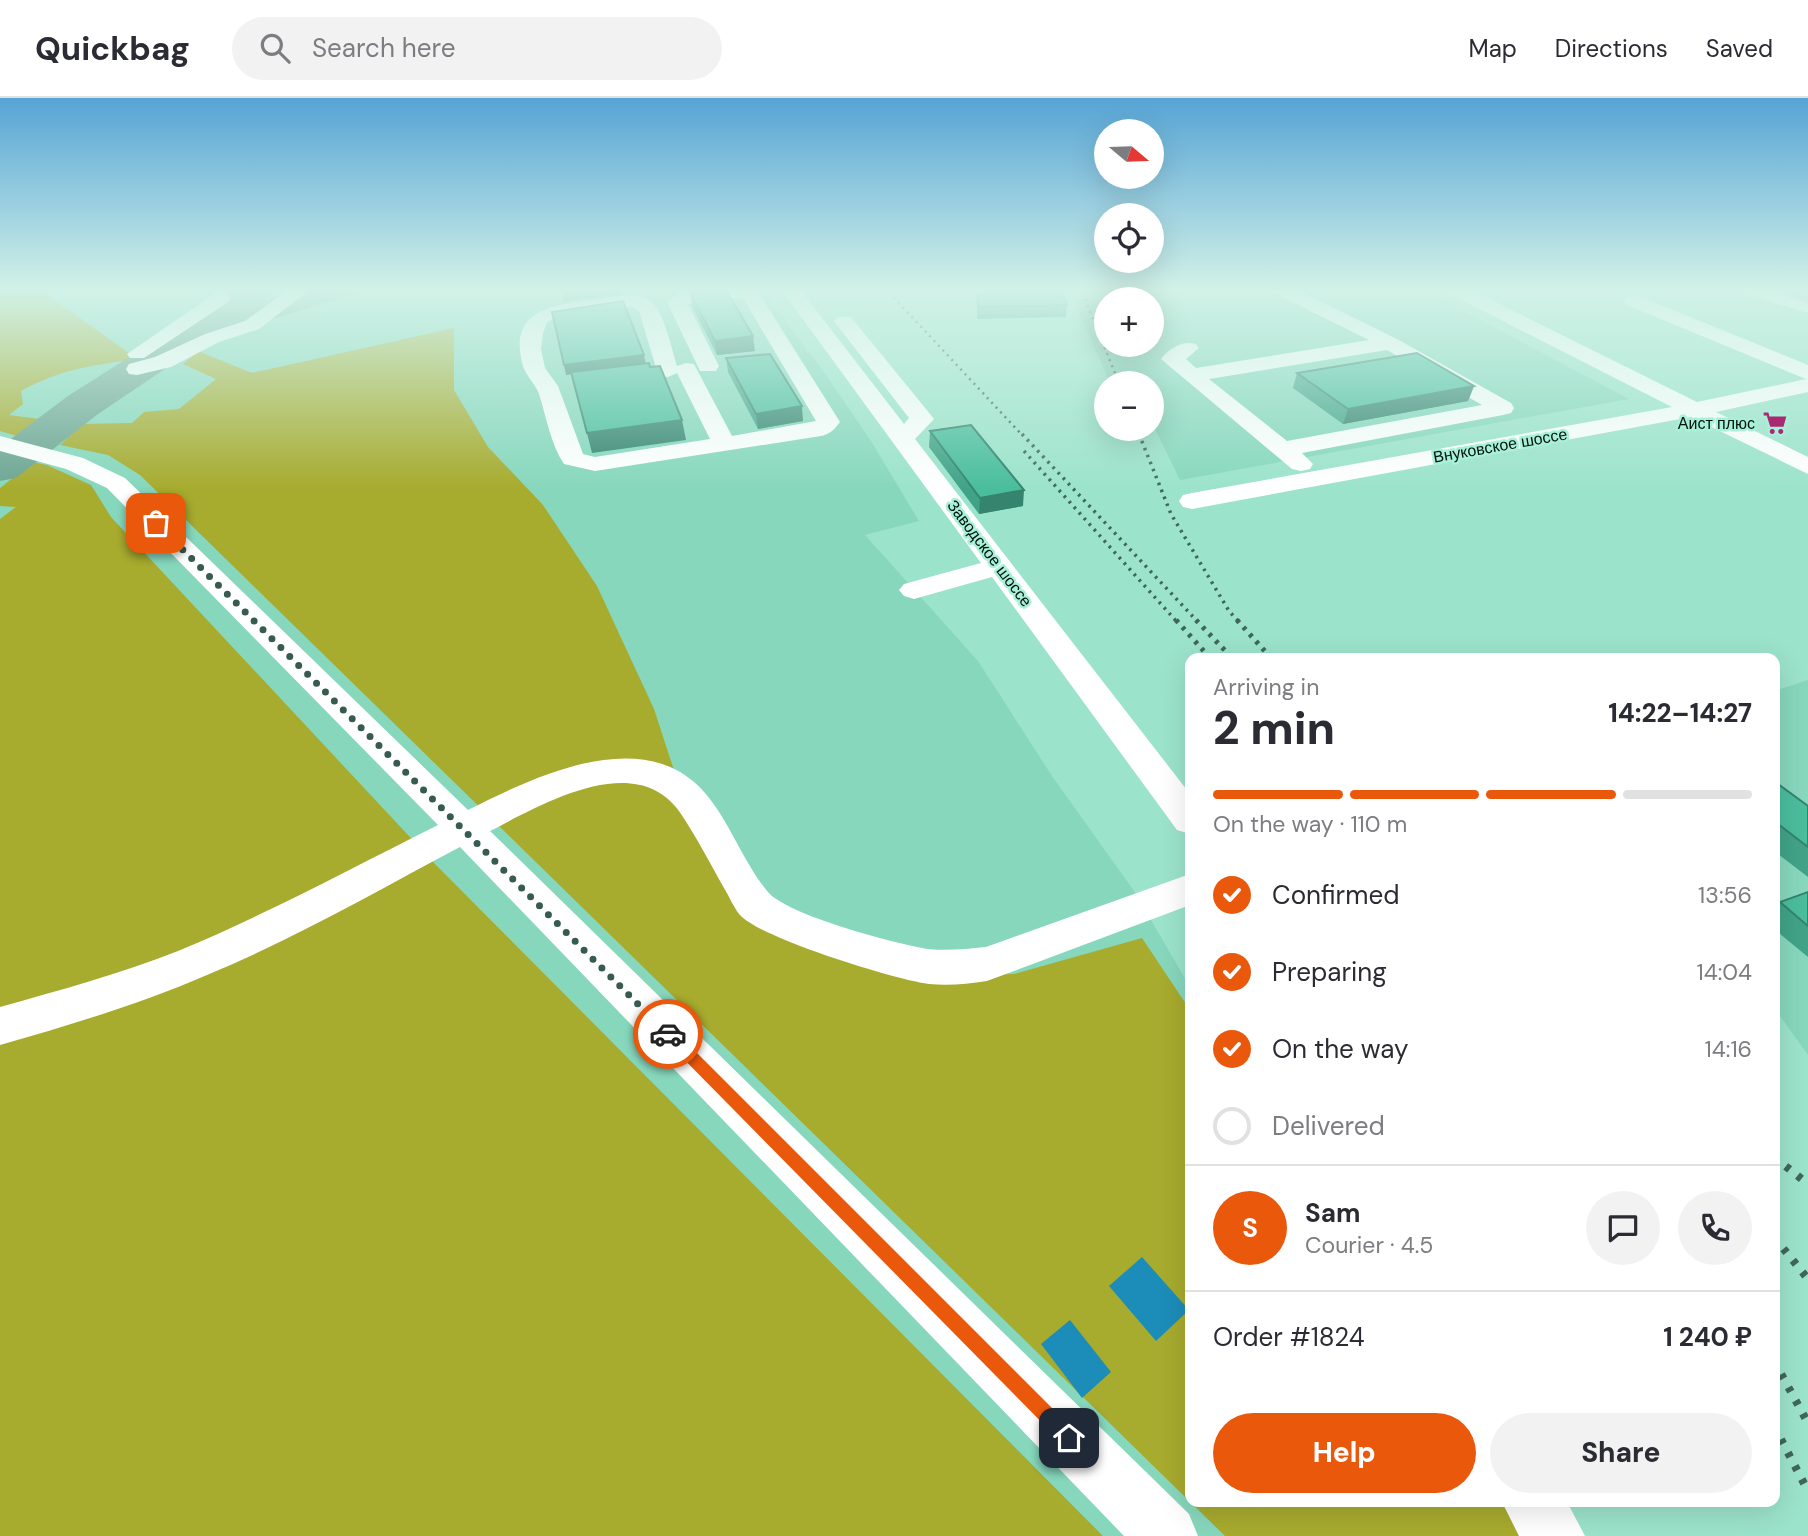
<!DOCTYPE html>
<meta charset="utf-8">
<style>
body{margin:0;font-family:"DM Sans",sans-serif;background:#f2f2f3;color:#2b2b33;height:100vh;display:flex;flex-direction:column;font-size:26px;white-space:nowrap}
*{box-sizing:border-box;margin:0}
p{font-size:23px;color:#7c7c81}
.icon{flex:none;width:38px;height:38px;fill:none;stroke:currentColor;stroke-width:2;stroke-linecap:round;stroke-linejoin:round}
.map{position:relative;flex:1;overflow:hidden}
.drawer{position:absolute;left:1185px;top:555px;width:595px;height:854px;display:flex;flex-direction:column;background:#fff;border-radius:14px;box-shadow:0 7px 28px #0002}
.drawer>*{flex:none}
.needle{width:46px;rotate:109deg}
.controls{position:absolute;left:1094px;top:21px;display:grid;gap:14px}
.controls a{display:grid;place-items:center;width:70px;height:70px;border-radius:50%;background:#fff;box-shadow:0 7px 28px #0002;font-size:35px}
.pin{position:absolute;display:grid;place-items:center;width:60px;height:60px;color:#fff;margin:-30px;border-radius:14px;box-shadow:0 4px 10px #0006}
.courier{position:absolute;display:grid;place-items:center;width:70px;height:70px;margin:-35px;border:5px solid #ea580c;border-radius:50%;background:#fff;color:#222;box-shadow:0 2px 9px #0007}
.head em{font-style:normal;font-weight:800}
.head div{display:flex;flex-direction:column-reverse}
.head{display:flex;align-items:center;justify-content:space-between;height:119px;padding:0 28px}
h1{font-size:46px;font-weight:800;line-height:52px}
.bar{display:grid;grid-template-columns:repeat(4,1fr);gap:10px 7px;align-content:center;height:84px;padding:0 28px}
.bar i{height:9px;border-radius:5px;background:#e1e1e2}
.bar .active{background:#ea580c}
.bar p{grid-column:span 4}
.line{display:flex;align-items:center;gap:18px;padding:0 28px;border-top:2px solid #e1e1e2}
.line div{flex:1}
.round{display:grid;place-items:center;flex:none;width:74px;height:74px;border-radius:37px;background:#f2f2f3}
ol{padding:0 28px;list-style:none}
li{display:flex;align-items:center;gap:21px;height:77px}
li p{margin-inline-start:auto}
li .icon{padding:7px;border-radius:50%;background:#ea580c;color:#fff;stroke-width:4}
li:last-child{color:#7c7c81}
li i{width:38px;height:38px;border:4px solid #e1e1e2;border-radius:50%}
.cta{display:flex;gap:14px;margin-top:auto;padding:14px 28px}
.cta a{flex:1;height:80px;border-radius:42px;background:#ea580c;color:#fff;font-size:28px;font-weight:800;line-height:80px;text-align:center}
.cta a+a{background:#f2f2f3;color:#2b2b33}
header{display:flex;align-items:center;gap:42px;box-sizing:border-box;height:98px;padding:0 35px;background:#fff;border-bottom:2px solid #e1e1e2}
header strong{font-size:33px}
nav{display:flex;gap:38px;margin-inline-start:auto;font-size:24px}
.search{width:490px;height:63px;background:#f2f2f3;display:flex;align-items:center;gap:18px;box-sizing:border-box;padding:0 24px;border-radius:38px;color:#7c7c81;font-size:26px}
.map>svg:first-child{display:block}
.built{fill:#87d7bd;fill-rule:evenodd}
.green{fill:#a7ab2e}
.water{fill:#1c8db9}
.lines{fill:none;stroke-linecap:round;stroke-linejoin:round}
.taxiway{fill:#6ea592;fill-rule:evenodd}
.minor{fill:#fff;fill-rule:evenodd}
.major{fill:#dea9c2;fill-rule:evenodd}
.rail-far3{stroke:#3f6759;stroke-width:2.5;stroke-dasharray:2 4.5;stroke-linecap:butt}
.rail-far2{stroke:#3f6759;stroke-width:3.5;stroke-dasharray:2.5 5;stroke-linecap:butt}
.rail-far1{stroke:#3f6759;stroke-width:5;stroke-dasharray:3.5 6;stroke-linecap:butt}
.rail{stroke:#3f6759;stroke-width:8;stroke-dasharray:5 10;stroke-linecap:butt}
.wall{fill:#40a387}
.shaded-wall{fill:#34846e}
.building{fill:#4abd9d;stroke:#34846e;stroke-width:2}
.route{fill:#ea580c}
.done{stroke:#375c4e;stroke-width:7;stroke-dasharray:0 12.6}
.labels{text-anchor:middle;stroke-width:5;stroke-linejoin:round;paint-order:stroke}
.far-poi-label{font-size:16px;fill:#00130b;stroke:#a8f0d8;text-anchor:end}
.far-street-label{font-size:16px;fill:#00130b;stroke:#a8f0d8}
</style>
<header>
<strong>Quickbag</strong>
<div class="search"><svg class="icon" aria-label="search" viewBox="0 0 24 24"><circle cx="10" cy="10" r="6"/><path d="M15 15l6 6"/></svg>Search here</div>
<nav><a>Map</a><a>Directions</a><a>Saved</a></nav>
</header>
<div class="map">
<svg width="1808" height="1438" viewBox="0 0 1808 1438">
<rect width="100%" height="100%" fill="#9ce3cb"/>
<path class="built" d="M0,190H761L805,249L803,250L814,260L835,290L871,343L919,423L865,437L978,563L1052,678L1134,793L1190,889V1404L1509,1438H0Z
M1068,190H1420L1629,301L1180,382L1152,325V285H1110ZM1106,201H1152V247H1106Z
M1808,582V957L1775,911L1774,593Z"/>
<path class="green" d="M0,190H38L137,261C93,267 61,271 21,293L23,306L9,317L48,322L17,338L0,333Z
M454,230V292L488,349L543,407L597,488L654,611L685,706L740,806L957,877L1014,876L1142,840L1190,912V1404H1505L1526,1438H1225L140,377L108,357L60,347L82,326L132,325L144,314L179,311L216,281L183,266L198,253L252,275Z
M33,364L47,367L91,387L111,419L436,767L1103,1438H0V421L16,409L0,408V390Z"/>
<path class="water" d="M1142,1159L1189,1212L1156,1243L1109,1188Z
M1070,1222L1111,1274L1082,1300L1041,1246Z"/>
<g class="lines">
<path class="taxiway" d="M238,190H276L265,202L306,190H359L354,197L214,238L98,316L16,380L0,383V349L68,298Z"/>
<path class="minor" d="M291,190H312L259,231L219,244L171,269L137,277L129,276L126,271L129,266L155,259L205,236L245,223Z
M703,190L757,192L840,324C834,332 830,336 821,338L595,373L564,366C551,347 546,318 539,296C535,285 526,278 523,268C506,208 558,207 600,201C615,199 639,192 652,204C664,215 672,252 677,268L686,265L694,266L732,338L816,323L743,200H713L688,206L719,268L716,273H700L667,204L677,196ZM632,209L639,213L657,273L660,278L668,279L677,275L710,341L595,359L583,356L558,288L545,270L541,251L543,235L547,224L559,218Z
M780,190H799L904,326L909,320L837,227L834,223L837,219H851L930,316L934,321L915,341L1190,696V736L1177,732L992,479L914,501L904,498L899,492L904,486L981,465Z
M1270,190H1293L1397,241L1511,305L1514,310L1511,315L1503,317L1302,355L1313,366L1310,371L1301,373L1292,371L1161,261C1169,250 1183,242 1196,246L1199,250L1186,261L1196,270L1369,242L1272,194ZM1387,252L1482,307L1287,343L1209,281Z
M1444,190H1467L1697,304L1806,281L1627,207L1624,203L1627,199H1641L1808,267V294L1716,314L1808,359V376L1691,319L1192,411L1183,409L1179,403L1183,397L1192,395L1672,309L1446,194Z
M1738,190H1766L1808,203V215L1740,194Z
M221,194L228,196L231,200L228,204L144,260H130L127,256L214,196Z
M0,338L83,360L125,380L468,712C534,679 644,624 705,695C730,724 743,764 768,794C787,817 896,846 928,851C947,853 966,851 986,849L1190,776V807L987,883C967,886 949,888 929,886C896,882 760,840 740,817C734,810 729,798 724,790C710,765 697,740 681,716C637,650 543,706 490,733L1189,1416L1198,1438H1124L460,749C377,793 294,841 207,877C140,906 70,927 0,947V909C60,892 120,876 178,853C267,816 352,770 438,727L107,390L66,371L0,353Z
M1502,1404H1567L1585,1438H1519Z"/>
<path class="major" d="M1770,190H1799L1808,193V205L1773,194Z"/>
<path class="rail-far3" d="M885,190L1023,338
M1085,201L1119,285
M1137,331L1140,338"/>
<path class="rail-far2" d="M1022,336L1198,524
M1139,336L1171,416L1229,513L1239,524
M1024,353L1177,524"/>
<path class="rail-far1" d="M1176,522L1210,560
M1196,522L1232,560
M1237,522L1271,560"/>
<path class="rail" d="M1774,1059L1808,1086
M1774,1139L1808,1181
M1774,1263L1808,1325
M1774,1328L1808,1393"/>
</g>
<path class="wall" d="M690,194L755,253L717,257L692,208Z
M977,196L1067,207L1066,219L977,221Z
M726,260L803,323L758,331L728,274Z
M1297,275L1474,288L1468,303L1343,326L1293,290Z
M930,333L1023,408L979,416L929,349Z
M1774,683L1808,708V779L1774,753Z
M1808,794V859L1774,831V809L1780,804Z"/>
<path class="shaded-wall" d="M595,190H621L622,196L564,203L562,194Z
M753,238L755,253L717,257L715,243Z
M644,257L646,267L566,277L564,267Z
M1474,288L1468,303L1343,326L1348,311Z
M802,308L803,323L758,331L756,316Z
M682,322L686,342L592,355L587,335Z
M1024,392L1023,408L979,416L980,400Z"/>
<path class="building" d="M561,190H595L562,194Z
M720,190H725L753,238L715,243L690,194Z
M1024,190H1060L1067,207L978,209L977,196Z
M623,203L644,257L564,267L552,214Z
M1417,255L1474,288L1348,311L1297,275Z
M770,256L802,308L756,316L726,260Z
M649,265L650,269L660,268L682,322L587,335L571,274Z
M971,327L1024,392L980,400L930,333Z
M1774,683L1808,708V749L1774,723Z
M1808,794V828L1780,804Z"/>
<linearGradient id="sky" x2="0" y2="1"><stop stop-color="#56a4d5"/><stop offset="0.49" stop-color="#d2f2e8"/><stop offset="1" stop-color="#d2f2e8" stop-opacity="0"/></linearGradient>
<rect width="1808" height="391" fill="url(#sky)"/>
<path class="route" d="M668,930L673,931L1075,1333L1078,1340L1075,1346L1069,1349L1063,1346L663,940L661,936Z"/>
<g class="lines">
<path class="done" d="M156,425L668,936"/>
</g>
<defs>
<g id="supermarket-bare" transform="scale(1.89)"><path d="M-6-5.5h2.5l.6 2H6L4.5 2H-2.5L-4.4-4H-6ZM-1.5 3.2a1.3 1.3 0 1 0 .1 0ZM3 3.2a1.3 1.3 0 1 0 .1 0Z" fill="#ab2872" stroke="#a8f0d8" stroke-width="2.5" paint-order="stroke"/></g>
</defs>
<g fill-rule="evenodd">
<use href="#supermarket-bare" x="1775" y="325"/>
</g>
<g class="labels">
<g class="far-poi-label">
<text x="1755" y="331">Аист плюс</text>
</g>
<g class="far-street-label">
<text transform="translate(1500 347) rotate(-10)" y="6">Внуковское шоссе</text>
<text transform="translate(990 455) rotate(53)" y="6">Заводское шоссе</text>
</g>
</g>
</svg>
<div class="controls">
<a><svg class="needle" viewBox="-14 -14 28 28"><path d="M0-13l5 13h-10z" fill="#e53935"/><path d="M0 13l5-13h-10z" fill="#7c7c81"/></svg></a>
<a><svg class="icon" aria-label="locate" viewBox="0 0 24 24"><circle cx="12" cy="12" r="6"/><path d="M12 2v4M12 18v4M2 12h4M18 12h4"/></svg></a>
<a>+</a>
<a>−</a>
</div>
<div class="pin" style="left:156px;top:425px;background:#ea580c"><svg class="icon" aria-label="bag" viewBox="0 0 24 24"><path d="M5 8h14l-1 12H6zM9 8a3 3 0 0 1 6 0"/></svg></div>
<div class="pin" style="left:1069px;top:1340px;background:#1f2937"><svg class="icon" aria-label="home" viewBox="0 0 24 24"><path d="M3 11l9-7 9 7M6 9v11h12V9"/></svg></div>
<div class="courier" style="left:668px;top:936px"><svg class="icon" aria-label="car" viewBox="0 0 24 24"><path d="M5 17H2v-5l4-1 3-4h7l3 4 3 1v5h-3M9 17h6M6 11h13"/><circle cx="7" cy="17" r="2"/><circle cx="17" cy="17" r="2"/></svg></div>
<section class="drawer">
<div class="head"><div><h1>2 min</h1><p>Arriving in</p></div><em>14:22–14:27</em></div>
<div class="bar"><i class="active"></i><i class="active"></i><i class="active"></i><i></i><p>On the way · 110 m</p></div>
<ol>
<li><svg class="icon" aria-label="check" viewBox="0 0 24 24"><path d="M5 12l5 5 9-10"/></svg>Confirmed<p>13:56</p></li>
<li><svg class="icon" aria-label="check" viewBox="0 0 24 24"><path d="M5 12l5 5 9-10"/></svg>Preparing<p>14:04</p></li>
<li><svg class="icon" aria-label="check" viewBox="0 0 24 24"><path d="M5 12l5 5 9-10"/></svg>On the way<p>14:16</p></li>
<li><i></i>Delivered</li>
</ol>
<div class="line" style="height:126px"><b class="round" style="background:#ea580c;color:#fff">S</b><div><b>Sam</b><p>Courier · 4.5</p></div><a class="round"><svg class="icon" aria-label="chat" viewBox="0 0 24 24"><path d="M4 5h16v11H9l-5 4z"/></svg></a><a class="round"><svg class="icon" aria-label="phone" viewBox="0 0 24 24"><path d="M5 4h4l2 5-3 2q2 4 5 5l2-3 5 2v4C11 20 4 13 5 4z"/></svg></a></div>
<div class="line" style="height:91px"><div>Order #1824</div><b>1 240 ₽</b></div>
<div class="cta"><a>Help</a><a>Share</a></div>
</section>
</div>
